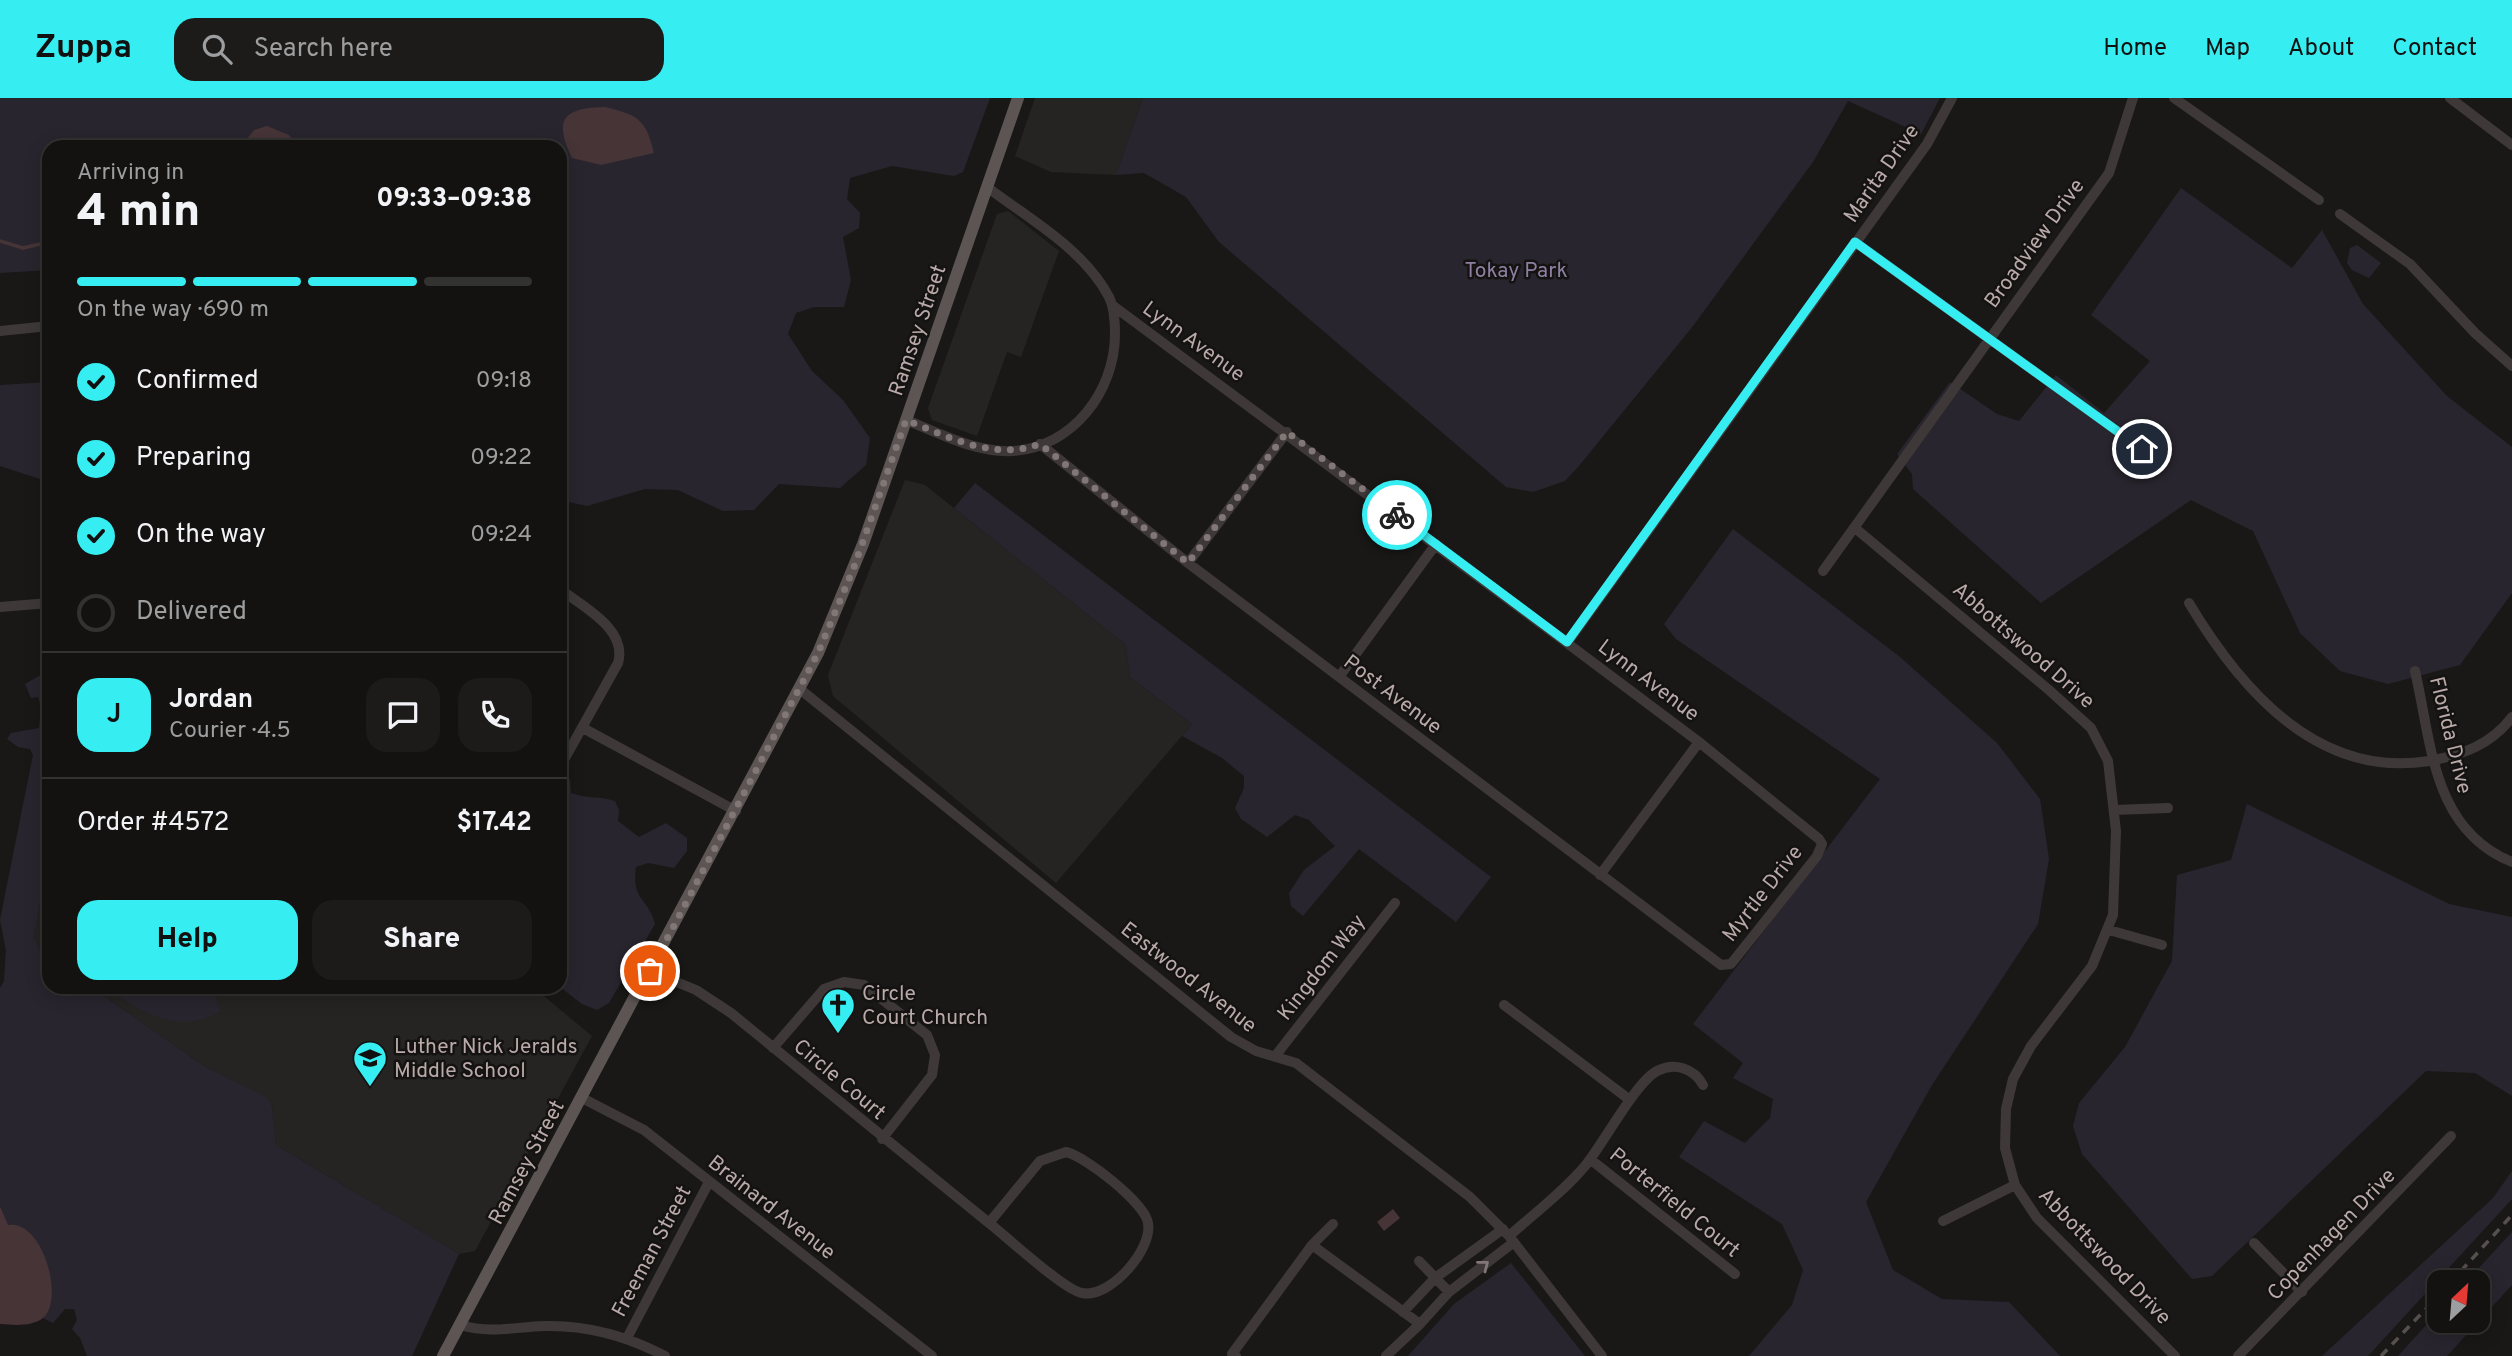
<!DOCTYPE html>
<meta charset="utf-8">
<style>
body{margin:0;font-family:Overpass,sans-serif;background:#1c1b1a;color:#f1f3f6;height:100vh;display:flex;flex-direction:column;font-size:26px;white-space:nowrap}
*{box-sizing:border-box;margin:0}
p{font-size:23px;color:#9d9e9f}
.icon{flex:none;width:38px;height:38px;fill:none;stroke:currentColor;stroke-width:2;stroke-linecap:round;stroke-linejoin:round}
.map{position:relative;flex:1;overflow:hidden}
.side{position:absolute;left:42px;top:42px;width:525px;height:854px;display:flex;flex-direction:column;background:#131211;border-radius:21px;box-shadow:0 4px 18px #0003,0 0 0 2px #323231}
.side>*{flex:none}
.needle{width:46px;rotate:26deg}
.controls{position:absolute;left:2427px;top:1172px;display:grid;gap:14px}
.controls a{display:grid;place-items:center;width:63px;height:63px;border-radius:14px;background:#131211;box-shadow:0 4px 18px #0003,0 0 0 2px #323231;font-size:35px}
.pin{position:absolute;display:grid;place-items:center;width:60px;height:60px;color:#fff;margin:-30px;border:4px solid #fff;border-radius:50%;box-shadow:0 2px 7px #0007}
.courier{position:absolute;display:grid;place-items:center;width:70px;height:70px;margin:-35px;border:5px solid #36eef1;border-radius:50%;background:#fff;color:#222;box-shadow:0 2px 9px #0007}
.overview em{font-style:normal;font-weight:800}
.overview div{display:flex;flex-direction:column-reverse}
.overview{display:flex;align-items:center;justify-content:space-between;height:119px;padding:0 35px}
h1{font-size:46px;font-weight:800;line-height:52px}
.bar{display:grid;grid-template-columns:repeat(4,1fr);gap:10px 7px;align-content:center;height:84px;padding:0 35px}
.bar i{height:9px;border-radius:5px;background:#323231}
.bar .active{background:#36eef1}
.bar p{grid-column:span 4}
.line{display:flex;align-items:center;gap:18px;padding:0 35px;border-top:2px solid #323231}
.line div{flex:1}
.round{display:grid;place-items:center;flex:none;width:74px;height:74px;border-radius:21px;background:#1c1b1a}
ol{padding:0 35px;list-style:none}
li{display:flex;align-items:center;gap:21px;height:77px}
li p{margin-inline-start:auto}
li .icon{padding:7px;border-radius:50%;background:#36eef1;color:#111;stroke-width:4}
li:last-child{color:#9d9e9f}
li i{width:38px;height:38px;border:4px solid #323231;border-radius:50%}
.action{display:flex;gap:14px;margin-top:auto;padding:14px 35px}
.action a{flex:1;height:80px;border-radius:21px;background:#36eef1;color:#111;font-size:28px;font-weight:800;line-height:80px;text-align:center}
.action a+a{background:#1c1b1a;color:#f1f3f6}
header{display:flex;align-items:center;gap:42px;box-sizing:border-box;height:98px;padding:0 35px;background:#36eef1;color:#111}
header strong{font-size:33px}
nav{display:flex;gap:38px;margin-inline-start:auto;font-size:24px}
.search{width:490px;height:63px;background:#1c1b1a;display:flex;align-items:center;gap:18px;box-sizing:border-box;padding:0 24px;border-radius:21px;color:#9d9e9f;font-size:26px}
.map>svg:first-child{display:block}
.built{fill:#262423}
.green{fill:#29252e}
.water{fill:#463437}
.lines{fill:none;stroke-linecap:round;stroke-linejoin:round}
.stream{stroke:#463437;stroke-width:3.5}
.minor{stroke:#3e3938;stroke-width:10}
.major{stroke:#5d5554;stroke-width:12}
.rail{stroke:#57504f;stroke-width:3.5;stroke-dasharray:9 7;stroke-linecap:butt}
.oneway{stroke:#827776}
.done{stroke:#817776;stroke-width:7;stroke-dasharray:0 12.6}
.route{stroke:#36eef1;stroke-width:9}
.labels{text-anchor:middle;stroke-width:5;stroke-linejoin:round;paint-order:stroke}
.street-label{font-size:21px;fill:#b9aaa9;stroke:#141312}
.park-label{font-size:21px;fill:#8f80a3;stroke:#141312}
.poi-label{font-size:21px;fill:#b9aaa9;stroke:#141312;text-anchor:start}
</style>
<header>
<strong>Zuppa</strong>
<div class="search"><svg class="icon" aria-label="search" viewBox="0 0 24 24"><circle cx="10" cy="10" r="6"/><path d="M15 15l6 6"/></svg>Search here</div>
<nav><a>Home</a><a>Map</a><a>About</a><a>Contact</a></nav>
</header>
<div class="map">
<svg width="2512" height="1258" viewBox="0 0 2512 1258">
<rect width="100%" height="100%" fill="#191817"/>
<path class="built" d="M1035,0H1143L1116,77L1051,74L1015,58Z
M1008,113L1059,153L1021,259L1007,254L977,338L932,322L928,310L997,116Z
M905,382L925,387L1126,547L1130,579L1192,626L1056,785L833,598L828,577Z
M49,753V860L41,854L34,839Z
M91,889H533L592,938L475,1153L459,1156L276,1047L272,1008L267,999L204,968Z"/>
<path class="green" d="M0,0H990L963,74L954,78L892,68L850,80L847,101L860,115L859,130L843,139L851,182L844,209H814L796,215L788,236L812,273L843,302L870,340L866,367L840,390L779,386L754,412L723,413L678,392L645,391L587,408L560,402V49H49V172L0,175Z
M1143,0H1940L1921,36L1848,3L1813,64L1693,228L1578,369L1565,383L1533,394L1506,389L1219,144L1186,99L1144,75L1116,77Z
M2181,90L2292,170L2322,132L2363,206L2447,298L2512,349V495L2460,567L2388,586L2340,573L2300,535L2253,433L2191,402L2041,505L1913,391L1912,376L1897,356L1950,284L1997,316L2019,323L2056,277L2104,315L2150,263L2091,217Z
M2357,147L2381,165L2369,180L2352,172L2347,165L2350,150Z
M49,284V384L0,368V287Z
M975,385L1491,779L1456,824L1359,751L1303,818L1291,808L1289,795L1304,772L1335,748L1309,722L1295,717L1267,739L1241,721L1235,710L1244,690V678L1222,660L1182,638L1192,626L1130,579L1126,547L954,410Z
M1733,431L1900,559L1997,645L2040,701L2049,761L2038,826L1932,987L1866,1104L1893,1172L1942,1201L2009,1204L2060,1258H1749L1792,1207L1803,1172L1782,1126L1679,1059L1704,1023L1745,1045L1770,1020L1773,1001L1733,980L1743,965L1693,926L1880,681L1676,541L1664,526Z
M49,572V753L34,839L41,854L49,860V889H91L204,968L267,999L272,1008L276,1047L459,1156L412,1258H87L80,1240L72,1231L77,1222L74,1211H65L53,1225L43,1220C58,1196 41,1120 8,1128L0,1108V890L4,883L6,853L0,822L33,657L30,651L18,649L7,641L11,635L39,630L41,610L38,599L31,600L25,586Z
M564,679L570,681L571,695C587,701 599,698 615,703L619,712L618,723L639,739L666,725L687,740V753L674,770L648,765L636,769C631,803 648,799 655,826L609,905L597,912L582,906L560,889V683Z
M2247,706L2449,806L2512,819V998L2475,975L2426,973L2212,1178L2192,1181L2082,1056L2073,1028L2079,1005L2125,949L2172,863L2177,777L2231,762Z
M110,889H213L220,914C212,917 202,922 194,923C166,927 129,910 110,889Z
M2512,1073V1101L2368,1258H2322L2493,1100Z
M2512,1134V1187L2447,1258H2398L2439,1213L2440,1223H2478V1185H2465Z
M1511,1165L1585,1258H1408L1454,1206Z"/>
<path class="water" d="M605,9C639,17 646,22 654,55L601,67L572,60C552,19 566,10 605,9Z
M267,28L289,37L297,49H241L254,32Z
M0,1108L8,1127C43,1121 65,1202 43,1220C31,1229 14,1227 0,1226Z
M1393,1111L1400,1120L1384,1133L1377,1124Z"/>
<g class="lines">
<path class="stream" d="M0,143L23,150L49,144"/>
<path class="minor" d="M2174,0L2319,102
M2450,0L2512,47
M2340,116L2410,166L2475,235L2512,268
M1855,144L2142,351
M0,233L49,228
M906,322C939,335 976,355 1013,353C1073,349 1115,293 1115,236C1115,225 1114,209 1109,199C1084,151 1029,121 987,89
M1040,346L1188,465L1721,867L1731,866L1817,758L1822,746L1819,741L1699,644L1567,545L1112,207
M1855,430L2049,592L2091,630L2108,663L2116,733L2113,817L2092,868L2031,948L2013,981L2006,1011L2005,1050L2015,1087L2037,1120L2175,1258
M1188,465L1287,334
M1823,473L2109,75L2133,0
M560,491C582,508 628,531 618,565L560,669
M2189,505C2241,592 2318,681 2429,663C2462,657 2491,647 2512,619
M0,509L49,505
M1567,545L1927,46L1952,0
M2415,573C2432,646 2432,731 2512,764
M1339,579L1436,446
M801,592L1231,939L1256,953L1296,965L1470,1099L1509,1138L1602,1258
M583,630L736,713
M2114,712L2168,710
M1600,777L1699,644
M2109,832L2162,847
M650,873L696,892L731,915L989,1125
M1504,907L1630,1002
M773,950L824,891L844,884L864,887L927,937L935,957L932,977L882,1041
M1276,957L1395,805
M582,1000L644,1032L932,1258
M1066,1054C1085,1058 1145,1105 1148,1125C1153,1151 1110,1201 1082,1195C1064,1192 1007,1139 989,1125L1040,1063Z
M1590,1061L1735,1176
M1943,1123L2015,1087
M1509,1138C1535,1115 1563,1094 1585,1068C1604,1045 1635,985 1657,973C1674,964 1694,970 1703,987
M2254,1145L2302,1194
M1312,1147L1420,1226L1386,1258
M1419,1163L1449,1194
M1403,1214L1435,1180L1503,1131
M1420,1226L1449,1194L1514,1144
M460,1227C493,1236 513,1229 545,1228C588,1227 627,1238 665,1258
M627,1240L709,1084
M1236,1258L1232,1256L1312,1147L1333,1126
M2238,1258L2451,1038"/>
<path class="major" d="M443,1258L818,555L863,446L1018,0"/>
<path class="rail" d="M2450,1185L2512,1117
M2381,1258L2440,1196"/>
</g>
<defs><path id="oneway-chevron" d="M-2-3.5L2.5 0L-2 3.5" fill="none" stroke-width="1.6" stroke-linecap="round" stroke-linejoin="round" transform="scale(1.75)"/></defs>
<use class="oneway" href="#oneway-chevron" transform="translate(1484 1167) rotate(-38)"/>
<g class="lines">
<path class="done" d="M650,873L818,555L854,469L906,322C949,339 993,363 1040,346L1188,465L1287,334L1397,417"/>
<path class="route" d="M1397,417L1567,544L1855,144L2142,351"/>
</g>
<defs>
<g id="church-pin" transform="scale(1.75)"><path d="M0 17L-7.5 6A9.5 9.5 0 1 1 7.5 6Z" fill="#36eef1" stroke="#141312"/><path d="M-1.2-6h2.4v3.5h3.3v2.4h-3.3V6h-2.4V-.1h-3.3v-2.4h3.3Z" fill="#111"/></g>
<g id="school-pin" transform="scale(1.75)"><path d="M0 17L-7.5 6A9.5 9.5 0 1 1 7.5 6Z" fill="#36eef1" stroke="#141312"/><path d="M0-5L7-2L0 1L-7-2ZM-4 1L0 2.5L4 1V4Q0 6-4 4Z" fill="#111"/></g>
</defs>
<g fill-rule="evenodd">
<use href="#church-pin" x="838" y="907"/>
<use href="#school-pin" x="370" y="960"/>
</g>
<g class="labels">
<g class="street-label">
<text transform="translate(1881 75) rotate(-55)" y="7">Marita Drive</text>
<text transform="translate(2034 145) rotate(-54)" y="7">Broadview Drive</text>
<text transform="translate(917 232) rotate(-71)" y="7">Ramsey Street</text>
<text transform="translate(1194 243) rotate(36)" y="7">Lynn Avenue</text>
<text transform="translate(2024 547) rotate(41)" y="7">Abbottswood Drive</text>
<text transform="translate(1649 582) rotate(37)" y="7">Lynn Avenue</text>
<text transform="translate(1393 596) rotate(37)" y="7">Post Avenue</text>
<text transform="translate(2451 637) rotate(76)" y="7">Florida Drive</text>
<text transform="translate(1762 795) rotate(-52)" y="7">Myrtle Drive</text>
<text transform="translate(1321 869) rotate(-52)" y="7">Kingdom Way</text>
<text transform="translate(1189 879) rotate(38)" y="7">Eastwood Avenue</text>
<text transform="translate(840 981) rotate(40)" y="7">Circle Court</text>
<text transform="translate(526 1064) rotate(-62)" y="7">Ramsey Street</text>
<text transform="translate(1675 1104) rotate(39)" y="7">Porterfield Court</text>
<text transform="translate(772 1109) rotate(38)" y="7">Brainard Avenue</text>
<text transform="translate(2331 1136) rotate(-46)" y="7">Copenhagen Drive</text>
<text transform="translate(651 1153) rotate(-62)" y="7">Freeman Street</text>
<text transform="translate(2105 1158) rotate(46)" y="7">Abbottswood Drive</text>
</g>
<g class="park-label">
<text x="1516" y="179">Tokay Park</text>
</g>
<g class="poi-label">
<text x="862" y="902">Circle<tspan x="862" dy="24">Court Church</tspan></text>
<text x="394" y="955">Luther Nick Jeralds<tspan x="394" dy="24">Middle School</tspan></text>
</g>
</g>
</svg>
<div class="controls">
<a><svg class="needle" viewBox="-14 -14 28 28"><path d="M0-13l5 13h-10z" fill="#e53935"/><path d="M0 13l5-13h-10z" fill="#9d9e9f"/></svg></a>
</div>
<div class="pin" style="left:650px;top:873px;background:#ea580c"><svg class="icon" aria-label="bag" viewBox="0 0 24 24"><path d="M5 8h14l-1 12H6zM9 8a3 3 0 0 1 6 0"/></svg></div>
<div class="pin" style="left:2142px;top:351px;background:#1f2937"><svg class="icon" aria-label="home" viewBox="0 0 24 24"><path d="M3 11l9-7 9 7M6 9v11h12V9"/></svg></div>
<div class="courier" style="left:1397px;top:417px"><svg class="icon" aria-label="bike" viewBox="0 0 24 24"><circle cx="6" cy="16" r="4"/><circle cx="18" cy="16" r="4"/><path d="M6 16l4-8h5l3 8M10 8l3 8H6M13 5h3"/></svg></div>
<section class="side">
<div class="overview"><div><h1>4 min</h1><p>Arriving in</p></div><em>09:33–09:38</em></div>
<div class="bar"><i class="active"></i><i class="active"></i><i class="active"></i><i></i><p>On the way · 690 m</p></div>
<ol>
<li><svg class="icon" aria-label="check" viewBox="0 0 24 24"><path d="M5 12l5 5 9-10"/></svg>Confirmed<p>09:18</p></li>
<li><svg class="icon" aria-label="check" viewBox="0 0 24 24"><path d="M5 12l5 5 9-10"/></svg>Preparing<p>09:22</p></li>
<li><svg class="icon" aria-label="check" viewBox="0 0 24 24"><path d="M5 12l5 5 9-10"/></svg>On the way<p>09:24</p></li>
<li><i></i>Delivered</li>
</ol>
<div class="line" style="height:126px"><b class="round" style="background:#36eef1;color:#111">J</b><div><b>Jordan</b><p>Courier · 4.5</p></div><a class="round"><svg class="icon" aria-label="chat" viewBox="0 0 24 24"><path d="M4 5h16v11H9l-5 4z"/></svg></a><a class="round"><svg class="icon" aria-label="phone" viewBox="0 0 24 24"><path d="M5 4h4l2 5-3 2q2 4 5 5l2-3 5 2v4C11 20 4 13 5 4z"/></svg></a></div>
<div class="line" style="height:91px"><div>Order #4572</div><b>$17.42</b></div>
<div class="action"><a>Help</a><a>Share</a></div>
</section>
</div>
